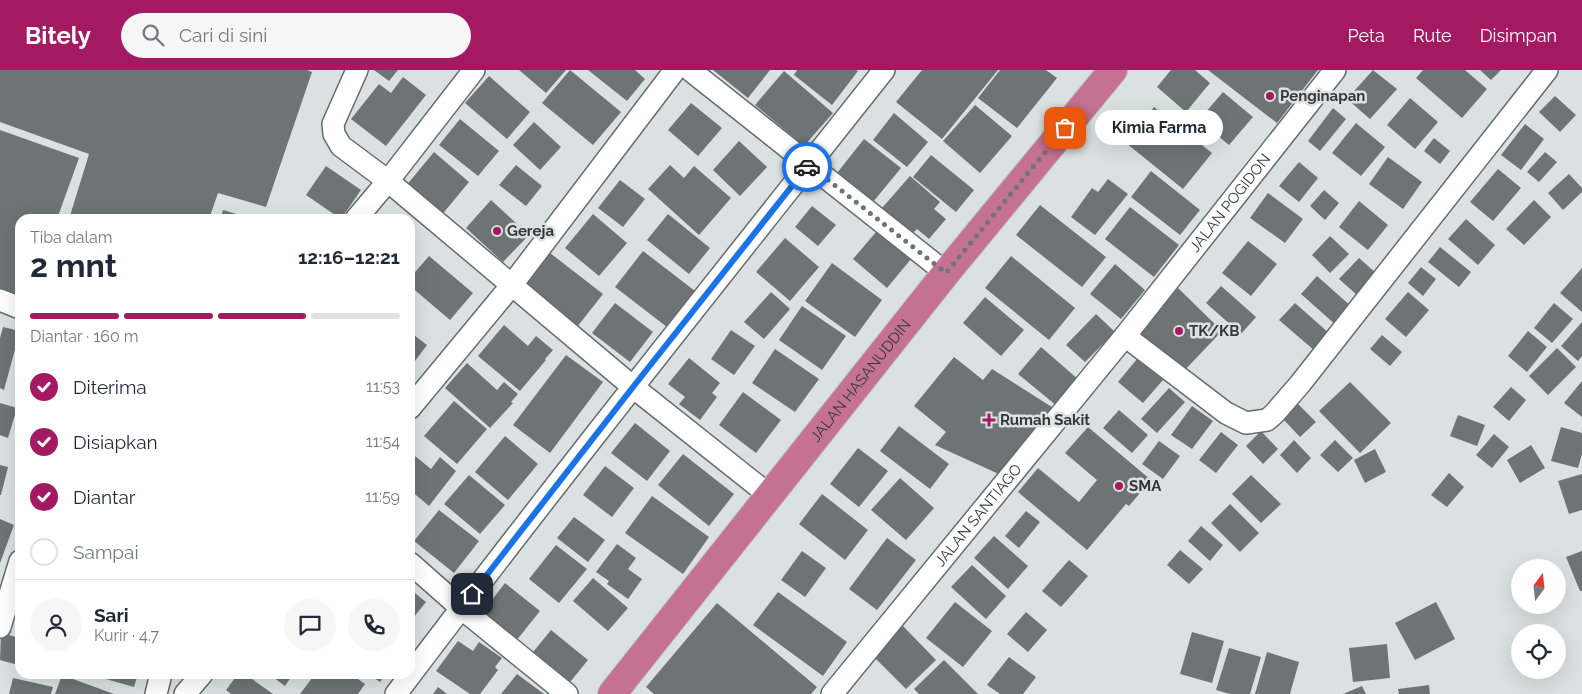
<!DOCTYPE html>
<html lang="id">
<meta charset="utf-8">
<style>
body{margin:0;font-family:Raleway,sans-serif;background:#f6f6f7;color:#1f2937;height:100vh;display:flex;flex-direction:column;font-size:19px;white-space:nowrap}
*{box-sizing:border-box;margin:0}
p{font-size:16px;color:#747a83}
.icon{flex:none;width:28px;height:28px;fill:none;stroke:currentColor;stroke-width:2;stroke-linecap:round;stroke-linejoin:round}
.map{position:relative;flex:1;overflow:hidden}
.sheet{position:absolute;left:15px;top:144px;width:400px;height:465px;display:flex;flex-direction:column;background:#fff;border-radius:15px;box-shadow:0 5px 20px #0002}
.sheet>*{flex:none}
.needle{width:32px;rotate:15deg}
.controls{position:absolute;left:1511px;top:489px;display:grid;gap:10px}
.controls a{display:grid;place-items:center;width:55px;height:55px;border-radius:50%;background:#fff;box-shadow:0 5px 20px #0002;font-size:25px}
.pin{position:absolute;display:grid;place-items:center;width:42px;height:42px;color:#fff;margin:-21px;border-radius:10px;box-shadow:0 2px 8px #0006}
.courier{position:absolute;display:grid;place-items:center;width:50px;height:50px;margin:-25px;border:4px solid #1a73e8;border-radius:50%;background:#fff;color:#222;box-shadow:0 1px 6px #0007}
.bubble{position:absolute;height:35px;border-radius:18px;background:#fff;box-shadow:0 5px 20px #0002;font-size:16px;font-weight:700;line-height:35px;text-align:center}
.summary em{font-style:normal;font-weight:700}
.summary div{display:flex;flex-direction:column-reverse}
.summary{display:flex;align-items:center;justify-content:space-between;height:85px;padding:0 15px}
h1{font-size:32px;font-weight:700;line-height:38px}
.bar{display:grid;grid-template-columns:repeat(4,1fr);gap:8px 5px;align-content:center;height:60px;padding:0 15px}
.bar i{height:6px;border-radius:4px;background:#e0e1e3}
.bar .selected{background:#a31a63}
.bar p{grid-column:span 4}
.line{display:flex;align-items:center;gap:12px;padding:0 15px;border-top:1px solid #e0e1e3}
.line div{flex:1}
.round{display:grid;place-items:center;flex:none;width:52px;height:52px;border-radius:26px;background:#f6f6f7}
ol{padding:0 15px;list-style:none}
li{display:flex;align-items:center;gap:15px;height:55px}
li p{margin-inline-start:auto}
li .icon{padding:5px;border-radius:50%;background:#a31a63;color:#fff;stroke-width:4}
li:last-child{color:#747a83}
li i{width:28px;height:28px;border:2px solid #e0e1e3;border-radius:50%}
header{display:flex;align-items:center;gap:30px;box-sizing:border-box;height:70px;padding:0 25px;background:#a31a63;color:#fff}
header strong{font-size:24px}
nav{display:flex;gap:28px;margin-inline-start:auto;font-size:18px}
.search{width:350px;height:45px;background:#f6f6f7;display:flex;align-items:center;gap:12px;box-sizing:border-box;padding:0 18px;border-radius:28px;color:#747a83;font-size:19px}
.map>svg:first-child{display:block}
.building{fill:#6e7474}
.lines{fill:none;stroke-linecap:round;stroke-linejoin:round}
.street-casing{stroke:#666c6c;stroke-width:24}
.highway-casing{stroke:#babbbb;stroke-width:30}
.street{stroke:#fff;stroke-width:21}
.highway{stroke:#c47193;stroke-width:28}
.done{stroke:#6f7372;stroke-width:5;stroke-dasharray:0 9}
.route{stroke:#1a73e8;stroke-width:6}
.poi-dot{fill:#a31a63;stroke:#dbe1e1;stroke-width:2}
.labels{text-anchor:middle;stroke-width:5;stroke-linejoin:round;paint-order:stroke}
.poi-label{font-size:15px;font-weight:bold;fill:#353837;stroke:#dbe1e1;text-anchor:start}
.street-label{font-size:15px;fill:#353837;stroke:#dbe1e1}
</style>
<header>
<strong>Bitely</strong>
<div class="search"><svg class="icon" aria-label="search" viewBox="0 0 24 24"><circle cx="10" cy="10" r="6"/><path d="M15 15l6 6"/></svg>Cari di sini</div>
<nav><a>Peta</a><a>Rute</a><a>Disimpan</a></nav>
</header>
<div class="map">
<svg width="1582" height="624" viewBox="0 0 1582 624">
<rect width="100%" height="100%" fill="#dbe1e1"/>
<path class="building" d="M0,0H307L312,2L266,137L218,123L209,149H69L89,84L0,52Z
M374,0H398L389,11Z
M519,0H566L546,23Z
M570,0L621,42L593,75L542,33Z
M588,0H635L645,9L627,31Z
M713,0H770L748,28Z
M797,0H856L858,1L832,35L794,5Z
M922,0H998L942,69L896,32Z
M1000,0H1046L1057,8L1017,58L978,28Z
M1171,0H1195L1210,13L1186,42L1157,17Z
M1208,0H1318L1277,53Z
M1373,0L1397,19L1370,49L1347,29Z
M1423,0H1465L1487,19L1462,48L1416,8Z
M1480,0H1501L1491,10Z
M784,1L833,43L804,76L755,35Z
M489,6L530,42L507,69L465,33Z
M403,7L426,25L386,76L351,49L379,14L391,23Z
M1223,22L1253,47L1229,75L1199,50Z
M1555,26L1576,45L1560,62L1539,42Z
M1410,28L1438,52L1415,79L1387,55Z
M691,33L722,58L698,86L668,60Z
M975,35L1012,66L980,103L943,71Z
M1154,37L1212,83L1183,119L1126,73Z
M1333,38L1346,49L1320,81L1308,71Z
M894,43L928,72L907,97L873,70Z
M460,49L499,81L478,106L439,75Z
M534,52L561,77L540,100L513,75Z
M1356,53L1385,77L1361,106L1332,83Z
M1525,54L1544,69L1521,100L1501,85Z
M0,60L79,88L57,149H20V225L0,218Z
M1434,68L1450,81L1440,94L1424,81Z
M864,69L901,98L873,132L837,103Z
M739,71L767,97L740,126L713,100Z
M434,82L469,112L440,147L405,117Z
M1545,82L1557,92L1539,112L1527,102Z
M931,85L974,120L956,142L913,107Z
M1388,87L1422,112L1403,139L1369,114Z
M1299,92L1318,108L1299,132L1279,116Z
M516,95L542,116L526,136L499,115Z
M670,95L684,108L694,96L731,128L699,165L648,119Z
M326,96L361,120L341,149L306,125Z
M1498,99L1521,118L1493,151L1470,132Z
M1151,101L1200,140L1180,165L1131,127Z
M1569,104L1582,118V122L1563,140L1548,123Z
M910,106L940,132L934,139L946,149L929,169L917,159L913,163L882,138Z
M1108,109L1128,124L1095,165L1071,147L1092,118L1098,122Z
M620,110L645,129L623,157L598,138Z
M1324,120L1339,133L1325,150L1310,136Z
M1268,123L1303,149L1285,173L1250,148Z
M491,130L529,165L503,192L466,158Z
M1534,130L1551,147L1524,175L1506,159Z
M1359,131L1388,155L1368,180L1339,157Z
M1040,135L1106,187L1082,217L1016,165Z
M812,136L836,155L818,176L795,157Z
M1130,137L1179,175L1154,207L1105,169Z
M223,140L250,148L249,149H220Z
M593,144L627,173L599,206L565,178Z
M668,144L710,178L689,204L647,170Z
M1466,149L1495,175L1478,195L1448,169Z
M882,155L916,183L887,218L853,189Z
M1330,166L1349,184L1330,203L1312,185Z
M785,168L819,197L790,231L756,202Z
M1248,171L1277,194L1251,226L1222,203Z
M1440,177L1471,202L1459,217L1428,192Z
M643,181L695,221L667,257L615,217Z
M550,183L603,224L577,257L524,217Z
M429,186L473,223L450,250L410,216V208Z
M1011,186L1075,238L1049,270L985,218Z
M1359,188L1377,204L1357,225L1339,209Z
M832,193L882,230L855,267L805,231Z
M1115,194L1145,220L1121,249L1090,224Z
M1421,197L1436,209L1423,226L1408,213Z
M1582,198V242L1560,223Z
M1317,206L1353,238L1337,256L1301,224Z
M1221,216L1256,247L1241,264L1206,233Z
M1178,218L1222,261L1181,304L1136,260Z
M771,222L790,239L764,269L744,252Z
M1408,222L1429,240L1406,267L1385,249Z
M985,227L1024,260L1001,286L963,253Z
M615,233L653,262L630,292L592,263Z
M1295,233L1330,264L1315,281L1279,250Z
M1554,233L1573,249L1552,273L1534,258Z
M802,236L846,266L822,300L779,270Z
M1096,244L1115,262L1085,292L1066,275Z
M1582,252V286L1578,291L1561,276Z
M504,255L528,276L536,266L553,280L545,289L546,290L520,321L478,286Z
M3,257L20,261L4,320L0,318V268Z
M731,260L755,276L734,305L711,289Z
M1528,261L1547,277L1527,302L1508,286Z
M410,262L427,275L412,295L410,294Z
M1382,265L1402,282L1390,296L1370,279Z
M1041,277L1079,310L1057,336L1018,304Z
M1557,278L1576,297L1548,325L1529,306Z
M775,279L819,309L795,342L752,313Z
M566,285L603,312L550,383L513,355Z
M954,287L983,310L992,299L1055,339L1001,405L935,375L946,362L914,336Z
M689,288L720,313L712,323L717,327L700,350L679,334L685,327L668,314Z
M1137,289L1163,310L1143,333L1118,312Z
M467,293L497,320L504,312L518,324L511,332L513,333L490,358L445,318Z
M1582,311V347L1564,333Z
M1350,312L1391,353L1360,383L1319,341Z
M1511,317L1526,330L1509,351L1493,337Z
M1169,318L1185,332L1157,363L1141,349Z
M743,322L781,350L756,383L719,355Z
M454,331L487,359L457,394L424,366Z
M0,333L17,338L8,368L0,365Z
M1298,334L1316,352L1300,367L1283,349Z
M1192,336L1213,351L1192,379L1171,365Z
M1119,340L1148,365L1132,383L1103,358Z
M1458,345L1485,355L1477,376L1450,366Z
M635,353L670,381L647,411L611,383Z
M899,356L949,394L930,419L880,381Z
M1088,357L1151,410L1129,436L1126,434L1087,480L1018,422L1038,398L1079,432L1097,410L1065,383Z
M1561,357L1582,363V384L1578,398L1551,391Z
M1261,361L1278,379L1263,394L1246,376Z
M1221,362L1238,375L1216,403L1199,390Z
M1494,364L1509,377L1492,398L1476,385Z
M505,366L538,394L508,430L475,402Z
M1294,370L1311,388L1297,403L1280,385Z
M1335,370L1353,388L1338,402L1320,385Z
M1159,371L1180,386L1163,409L1142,394Z
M1531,375L1545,398L1520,413L1507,390Z
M858,378L888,401L859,437L830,414Z
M1375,379L1386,402L1365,413L1354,390Z
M410,382L431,399L440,387L456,401L429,436L410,420Z
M683,384L734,424L709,456L658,415Z
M0,395L8,397L1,425H0Z
M605,396L634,418L612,447L583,425Z
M1449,403L1464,417L1447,437L1431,425Z
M1582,404V440L1569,444L1558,411Z
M469,405L505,435L480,464L444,434Z
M1251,405L1281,434L1261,453L1232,424Z
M900,408L934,438L906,470L871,440Z
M822,424L868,460L845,490L799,454Z
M652,426L709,467L683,504L625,463Z
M1230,434L1259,463L1240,482L1211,453Z
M439,440L479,471L454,503L414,471Z
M1026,441L1040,452L1019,478L1005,466Z
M574,447L605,470L588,492L557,468Z
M0,449L14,455L0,493Z
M1201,456L1223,475L1210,491L1188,471Z
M994,466L1028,496L1008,519L974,488Z
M887,468L916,490L877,540L849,519Z
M617,474L636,488L628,499L642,509L628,529L607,514L609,511L596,502Z
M556,475L587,499L559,533L529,509Z
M1180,480L1203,499L1189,514L1167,495Z
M802,481L826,498L805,527L781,510Z
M1582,481V521H1580L1566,487Z
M1069,490L1088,506L1061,537L1042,521Z
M972,495L1006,526L986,549L951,517Z
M593,508L628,538L608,561L573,531Z
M505,513L540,541L516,571L481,544Z
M410,519L426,532L410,552Z
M778,522L847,572L823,606L753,555Z
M955,532L992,561L963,597L926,568Z
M1436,532L1455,569L1415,590L1395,553Z
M717,533L817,617L811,624H654L646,617Z
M1026,542L1047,560L1028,582L1007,564Z
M903,556L936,590L906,619L873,586Z
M551,560L588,590L566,617L529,587Z
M1192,562L1224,571L1212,613L1180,604Z
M1,563L20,568V587L18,595L0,590Z
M458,571L473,581L479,572L502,588L495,597L498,600L480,624H470L436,601Z
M1387,574L1390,608L1353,612L1349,578Z
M1229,578L1261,587L1250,624H1230L1216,620Z
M1267,582L1299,592L1290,624H1255Z
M1009,587L1036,607L1023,624H1000L987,615Z
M944,590L978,624H919L914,619Z
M88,604H138L134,617Z
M238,604H245L273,624H231L226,620Z
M269,604H293L285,616Z
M315,604H351L365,614L358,624H300Z
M368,604H386L380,612Z
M517,604L544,624H501Z
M62,605L114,624H55Z
M13,608L53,617L51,624H9Z
M1429,615L1430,624H1399L1398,619Z
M1362,616L1366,624H1343Z
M438,617L447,624H433Z"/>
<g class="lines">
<g class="street-casing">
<g id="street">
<path d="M357,0L333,54L334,64L341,76L388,111L633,317L769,425"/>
<path d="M690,0L946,203"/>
<path d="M356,149L388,111L474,0"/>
<path d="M0,230L20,238"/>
<path d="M1125,266L1226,343L1246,353L1267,350L1274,344L1300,314L1547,0"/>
<path d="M410,338L511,216L675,0"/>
<path d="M410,493L461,538L567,624"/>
<path d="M0,557L20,491"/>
<path d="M156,624L161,604"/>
<path d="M185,624L202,604"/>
<path d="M396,624C555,413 720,207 884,0"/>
<path id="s1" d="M832,624L1125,266L1335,0"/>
</g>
</g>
<g class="highway-casing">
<g id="highway">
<path id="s2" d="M612,624L946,203L1113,0"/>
</g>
</g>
<use href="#street" class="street"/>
<use href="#highway" class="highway"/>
</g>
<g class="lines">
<path class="done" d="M807,97L809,95L946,203L1065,58"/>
<path class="route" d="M472,524L633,317L807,97"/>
</g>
<g class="poi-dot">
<circle cx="1270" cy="26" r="5"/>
<circle cx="497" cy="161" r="5"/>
<circle cx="1179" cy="261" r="5"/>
<path d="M986.5 342.5h5v5h5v5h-5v5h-5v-5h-5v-5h5z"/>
<circle cx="1119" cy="416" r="5"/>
</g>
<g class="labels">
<g class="poi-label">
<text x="1280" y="31">Penginapan</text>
<text x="507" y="166">Gereja</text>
<text x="1189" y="266">TK/KB</text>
<text x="1000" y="355">Rumah Sakit</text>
<text x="1129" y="421">SMA</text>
</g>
<g class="street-label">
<text dy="5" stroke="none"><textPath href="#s1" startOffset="632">JALAN POGIDON</textPath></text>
<text dy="5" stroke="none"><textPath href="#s2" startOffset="400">JALAN HASANUDDIN</textPath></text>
<text dy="5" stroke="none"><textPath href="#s1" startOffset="231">JALAN SANTIAGO</textPath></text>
</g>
</g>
</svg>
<div class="controls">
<a><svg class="needle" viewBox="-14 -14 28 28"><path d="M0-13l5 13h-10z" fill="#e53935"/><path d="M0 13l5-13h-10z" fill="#747a83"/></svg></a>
<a><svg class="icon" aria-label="locate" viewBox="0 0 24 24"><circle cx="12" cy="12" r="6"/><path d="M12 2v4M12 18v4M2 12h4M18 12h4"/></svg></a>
</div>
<div class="pin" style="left:1065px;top:58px;background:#ea580c"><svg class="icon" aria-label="bag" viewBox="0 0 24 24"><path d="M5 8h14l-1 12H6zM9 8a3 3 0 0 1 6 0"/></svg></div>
<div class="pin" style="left:472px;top:524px;background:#1f2937"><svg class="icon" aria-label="home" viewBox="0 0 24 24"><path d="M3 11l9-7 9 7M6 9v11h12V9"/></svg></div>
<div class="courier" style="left:807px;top:97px"><svg class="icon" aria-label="car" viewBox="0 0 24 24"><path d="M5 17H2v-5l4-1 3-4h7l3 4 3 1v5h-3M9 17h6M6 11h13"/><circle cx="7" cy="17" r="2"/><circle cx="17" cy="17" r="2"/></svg></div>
<div class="bubble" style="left:1095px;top:40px;width:128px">Kimia Farma</div>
<section class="sheet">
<div class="summary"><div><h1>2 mnt</h1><p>Tiba dalam</p></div><em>12:16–12:21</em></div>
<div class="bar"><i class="selected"></i><i class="selected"></i><i class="selected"></i><i></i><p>Diantar · 160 m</p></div>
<ol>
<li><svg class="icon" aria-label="check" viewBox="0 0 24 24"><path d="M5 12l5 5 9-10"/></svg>Diterima<p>11:53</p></li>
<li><svg class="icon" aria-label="check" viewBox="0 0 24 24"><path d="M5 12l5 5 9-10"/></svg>Disiapkan<p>11:54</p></li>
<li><svg class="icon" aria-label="check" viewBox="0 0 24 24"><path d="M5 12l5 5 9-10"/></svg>Diantar<p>11:59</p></li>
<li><i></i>Sampai</li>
</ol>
<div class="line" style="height:90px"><a class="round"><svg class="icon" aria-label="person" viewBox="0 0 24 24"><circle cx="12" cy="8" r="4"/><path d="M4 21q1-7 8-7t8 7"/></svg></a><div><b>Sari</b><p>Kurir · 4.7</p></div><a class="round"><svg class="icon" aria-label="chat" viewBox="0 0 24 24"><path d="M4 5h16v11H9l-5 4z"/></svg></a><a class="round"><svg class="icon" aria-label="phone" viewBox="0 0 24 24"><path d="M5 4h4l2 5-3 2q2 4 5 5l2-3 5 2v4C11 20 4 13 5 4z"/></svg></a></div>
</section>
</div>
